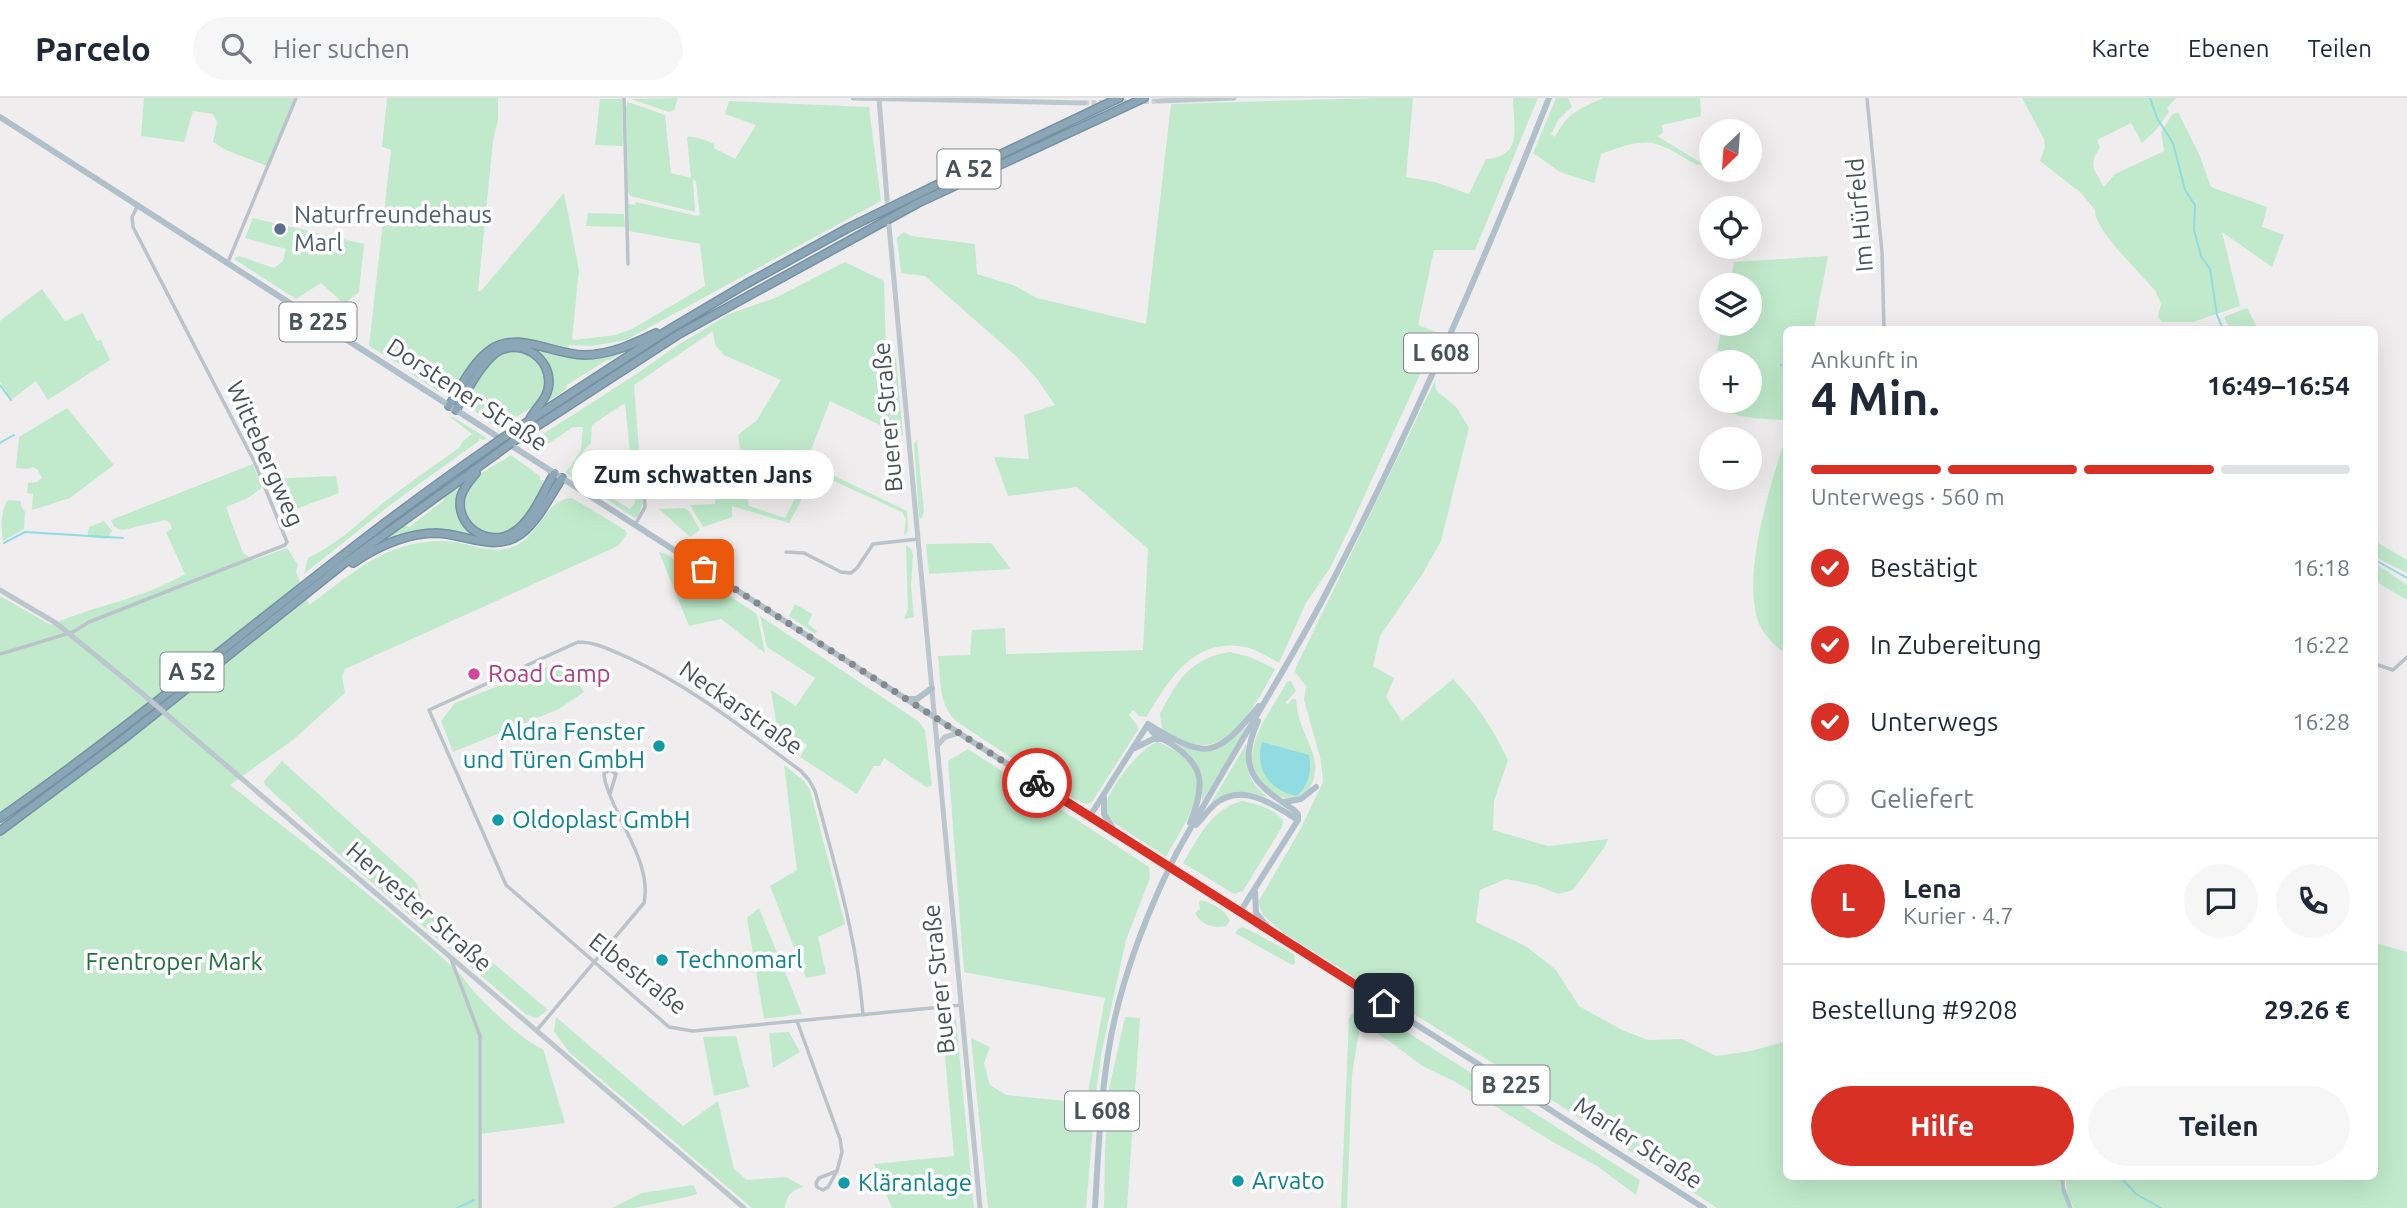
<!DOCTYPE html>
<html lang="de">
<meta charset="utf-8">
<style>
body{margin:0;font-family:Ubuntu,sans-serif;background:#f6f6f7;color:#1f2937;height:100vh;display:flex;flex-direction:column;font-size:26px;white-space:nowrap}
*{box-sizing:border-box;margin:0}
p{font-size:23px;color:#747a83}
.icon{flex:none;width:38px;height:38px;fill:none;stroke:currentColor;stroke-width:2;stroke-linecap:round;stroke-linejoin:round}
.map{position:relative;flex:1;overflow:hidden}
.drawer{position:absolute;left:1783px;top:228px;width:595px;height:854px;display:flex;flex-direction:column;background:#fff;border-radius:10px;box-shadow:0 7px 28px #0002}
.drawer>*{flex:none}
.needle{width:46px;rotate:205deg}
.controls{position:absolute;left:1699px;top:21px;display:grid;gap:14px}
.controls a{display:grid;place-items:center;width:63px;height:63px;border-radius:50%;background:#fff;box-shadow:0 7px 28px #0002;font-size:35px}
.pin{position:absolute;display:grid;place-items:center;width:60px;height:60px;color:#fff;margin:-30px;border-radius:14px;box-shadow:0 4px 10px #0006}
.courier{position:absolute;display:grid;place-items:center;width:70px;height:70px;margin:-35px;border:5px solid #d93025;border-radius:50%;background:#fff;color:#222;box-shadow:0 2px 9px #0007}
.bubble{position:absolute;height:49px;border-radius:24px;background:#fff;box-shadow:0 7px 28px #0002;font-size:23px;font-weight:600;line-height:49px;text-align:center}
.summary em{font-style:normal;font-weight:600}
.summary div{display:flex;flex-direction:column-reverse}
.summary{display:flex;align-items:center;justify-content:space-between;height:119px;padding:0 28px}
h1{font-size:46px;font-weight:600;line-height:52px}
.bar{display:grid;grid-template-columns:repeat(4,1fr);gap:10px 7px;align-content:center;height:84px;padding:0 28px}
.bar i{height:9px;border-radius:5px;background:#e0e1e3}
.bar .on{background:#d93025}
.bar p{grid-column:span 4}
.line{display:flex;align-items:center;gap:18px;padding:0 28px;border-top:2px solid #e0e1e3}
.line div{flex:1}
.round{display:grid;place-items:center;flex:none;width:74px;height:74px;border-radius:37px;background:#f6f6f7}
ol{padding:0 28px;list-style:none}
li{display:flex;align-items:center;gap:21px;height:77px}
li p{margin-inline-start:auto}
li .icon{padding:7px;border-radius:50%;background:#d93025;color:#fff;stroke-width:4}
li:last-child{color:#747a83}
li i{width:38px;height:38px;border:4px solid #e0e1e3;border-radius:50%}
.primary-button{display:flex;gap:14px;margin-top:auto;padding:14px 28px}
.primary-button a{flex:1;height:80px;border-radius:42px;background:#d93025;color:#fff;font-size:28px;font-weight:600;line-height:80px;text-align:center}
.primary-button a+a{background:#f6f6f7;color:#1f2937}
header{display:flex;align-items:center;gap:42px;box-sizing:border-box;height:98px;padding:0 35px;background:#fff;border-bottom:2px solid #e0e1e3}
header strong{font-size:33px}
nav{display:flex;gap:38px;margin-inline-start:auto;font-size:24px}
.search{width:490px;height:63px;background:#f6f6f7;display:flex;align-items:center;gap:18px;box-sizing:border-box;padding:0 24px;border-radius:38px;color:#747a83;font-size:26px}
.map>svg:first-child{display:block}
.green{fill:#c0eacb;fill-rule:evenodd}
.water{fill:#91dbe2}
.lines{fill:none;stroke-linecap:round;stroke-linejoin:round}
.stream{stroke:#91dbe2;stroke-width:2}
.secondary-tunnel{stroke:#ceced0;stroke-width:5;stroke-dasharray:5 2.5;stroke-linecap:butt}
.highway-casing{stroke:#7591a3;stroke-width:10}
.street{stroke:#bac3c9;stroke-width:3.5}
.secondary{stroke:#bbc6cd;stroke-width:5}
.primary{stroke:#b0c0ca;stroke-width:6}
.highway{stroke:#8aa6b7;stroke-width:7}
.highway-bridge-casing{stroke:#7591a3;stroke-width:10;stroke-linecap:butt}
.secondary-bridge{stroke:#bbc6cd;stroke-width:5}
.primary-bridge{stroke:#b0c0ca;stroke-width:6}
.highway-bridge{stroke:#8aa6b7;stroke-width:7}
.done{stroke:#83898d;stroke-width:7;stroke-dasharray:0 12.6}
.route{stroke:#d93025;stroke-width:9}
.service-dot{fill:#5c6f8a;stroke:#fff;stroke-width:2.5}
.hotel-dot{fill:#d1479c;stroke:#fff;stroke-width:2.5}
.culture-dot{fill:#0f9aa8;stroke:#fff;stroke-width:2.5}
.labels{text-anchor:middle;stroke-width:7;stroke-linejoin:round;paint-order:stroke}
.shield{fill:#fff;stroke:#7f878b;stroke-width:2}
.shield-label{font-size:23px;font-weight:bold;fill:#485359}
.service-label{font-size:24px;fill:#4e5e75;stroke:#fff;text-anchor:start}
.street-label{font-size:24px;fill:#485359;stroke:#fff}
.hotel-label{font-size:24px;fill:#b23c85;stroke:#fff;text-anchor:start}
.culture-label{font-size:24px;fill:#0d838f;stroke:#fff;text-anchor:start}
.park-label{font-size:24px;fill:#20723f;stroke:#fff}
</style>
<header>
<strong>Parcelo</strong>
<div class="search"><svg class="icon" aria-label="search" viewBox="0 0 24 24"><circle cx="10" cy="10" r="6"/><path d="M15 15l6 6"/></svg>Hier suchen</div>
<nav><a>Karte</a><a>Ebenen</a><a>Teilen</a></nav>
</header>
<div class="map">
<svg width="2407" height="1110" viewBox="0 0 2407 1110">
<rect width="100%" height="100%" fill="#f0edee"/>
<path class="green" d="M144,0H294L267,68L226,52L213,44L217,24L213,16L193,13L184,44L141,38Z
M387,0H498V22L493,43L478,193H481L564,95L579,172L572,241L575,242L615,237L632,231L705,188L700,146L629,133L628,106L635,107L636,104L697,118L700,117L696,83L693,81L695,114L630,98L628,94L626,8L628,4L665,17L671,75L691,80L687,39C696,38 706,43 714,46V50L735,61L756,27L725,16L729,3L869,9L881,103L626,242L592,248L569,247L568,251C552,249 536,242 519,240C485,236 466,271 451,297L438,293L410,275L411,273L369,248L391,52L382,49Z
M678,0L674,12L669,14L631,1Z
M1376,0H1413L1406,79L1435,84L1469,96L1486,61C1524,59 1513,29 1513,0H1538L1475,152H1434L1418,227L1439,235L1351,427L1330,470L1306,505L1279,565C1266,558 1253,549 1239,548C1190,542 1168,585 1146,619L1139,618L1133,612L1129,617L1138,628V632L1092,704L1086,706L1075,702L956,623C938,606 941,582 938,558L970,557L972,532L1005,530L1006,556L1143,552L1148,451L1077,389L1008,398L994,359L1029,361L1024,317L1055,307L1038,282L1016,258L925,178L901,175L897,140L904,134L911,138L975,146L977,176L1013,187L1037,200L1146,226L1171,6Z
M1556,0H1568L1572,9L1559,21L1551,36L1555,39C1568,14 1580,11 1603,0H1700L1701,18L1662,27L1663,35L1657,38L1703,66L1697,67C1652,41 1651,38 1601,56L1594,85L1560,74L1533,55Z
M2022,0H2176L2167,10L2169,14L2156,32L2142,45L2131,25L2097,42L2100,49C2088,68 2094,71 2104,89L2115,76L2164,53L2161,34L2172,17L2178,14L2199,56L2211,89L2267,109L2262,129L2284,137L2272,169L2222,134L2240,208L2193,224H2162L2158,219L2161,206L2156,194C2142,176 2094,132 2095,112L2081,95L2040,63L2045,49L2044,41Z
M600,1H622L623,48L595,47Z
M588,115L624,116L625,129L586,128Z
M253,120L364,146L359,194L344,206L321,185L296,201L234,161L239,158L274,170L283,163L286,151L245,140Z
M1828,158L1814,231H1787V334L1782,322C1753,320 1732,321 1708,303L1711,299L1712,303H1750V264H1738L1739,260L1717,252L1723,226H1750V187H1731L1734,164Z
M845,164L884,183L886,255L896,260L903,338L830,303L806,365L789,358L742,362L738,337L757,322L781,282L724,257L715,247L713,233L634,287L643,405L638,418L635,420L566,375L581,352L583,329H573L536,354L526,347L635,277L675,249L729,216L775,200ZM625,305L635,405L630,411L570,374L585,351L591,345L592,327Z
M42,191L65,223L83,215L97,243L101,242L110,262L48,302L36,283L11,302L0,284V223Z
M2247,210L2258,231H2230L2224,219Z
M525,248L561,257L629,251L610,262H607L567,287L566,291L544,307C557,282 553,259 525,248Z
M510,253C524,253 535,256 542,269C562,305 512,316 499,332L466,306L467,303C477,284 487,260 510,253Z
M1435,283L1436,292L1457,310L1469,330L1441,443L1423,475L1380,538L1373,568L1394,580L1386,599L1402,623L1453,581C1476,605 1494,632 1508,662L1494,703L1493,732L1548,748L1608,741L1604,750L1573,792L1558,796L1536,787L1506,781L1480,792L1476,824L1527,849L1556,872L1579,908L1622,932L1648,942L1682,941L1716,958L1751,953L1787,943V1078H2061L2070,1110H1717L1541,995L1282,834L1263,817L1258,804L1300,732L1323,684L1321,663L1304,602L1306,588L1295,574L1296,569Z
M67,310L114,367L70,400L32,412L33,396L27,395L28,385L37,384L42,380L38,372L33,369L29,371L16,370L19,339Z
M450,319H453L487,340L483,342L479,340V343L394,404L304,476L308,460C339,446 361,422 387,402C410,384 435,367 459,350L463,343L472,336Z
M1787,335V557C1775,548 1761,535 1757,520C1743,470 1771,385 1787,335Z
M917,342L924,414L921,421L919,418L914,346Z
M511,357L540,378V382H544C538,399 524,427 507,434C476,447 454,409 471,386C481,372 498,366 511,357Z
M253,366L262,390L246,401L226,409L243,455L254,462L287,450L298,467L296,474L309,507C354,475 384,443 443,443C468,443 492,459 517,447C540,436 546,401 572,400L625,432L627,436L618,448L345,571L342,578L345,595L294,641L230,687C307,747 385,807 457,873C465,880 470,890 478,898C491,912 526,945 543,951L565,1025L480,1036L478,1110H0V498L51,527C95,507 143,501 185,476L166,434L172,431L170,425L165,422L123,432L114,429L111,422Z
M812,367L907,413L908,433L904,438L906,421L902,414L816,375L789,425L732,408V419L703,429L690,407L715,406L714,374L743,372L749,408L785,420Z
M336,378L339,395L282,416L267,381Z
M466,383L459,409L483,442L456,435L385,444L384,442L404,427L409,429L443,403L445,398Z
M8,402L21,403V408L25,414L24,431L3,443C1,429 0,414 8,402Z
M684,410L689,413L700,432L690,439L659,411Z
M104,423L112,433L107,441L87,439L89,429Z
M2375,443L2407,462V475L2375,459Z
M991,445L1011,471L929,476L926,446Z
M906,447L912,452L913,458L911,488L914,519L904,521L908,511Z
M659,454L664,455L757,516L765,555L721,521L689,528Z
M2375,465L2407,487V502L2375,483Z
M795,506L812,516L808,526L817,533L815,536L789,518Z
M760,518L918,623L925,632L932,688L926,689L884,660L880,668H874L857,696L800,659L807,647L777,629L771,592L796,608L815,580L767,549Z
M1230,554L1250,559L1275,571C1260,598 1236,649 1201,647C1188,647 1176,639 1165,633L1162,630L1160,616C1177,582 1191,560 1230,554Z
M563,567L584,594L559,611L453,654L441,623L455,605L545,570Z
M1291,583L1296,593L1285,605L1288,606L1292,601H1296C1297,610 1298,619 1302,628C1307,643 1317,658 1315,674C1308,724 1249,694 1252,658C1254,632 1275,606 1287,584Z
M1244,630L1246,631L1202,703C1202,673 1200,665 1175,646C1204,656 1224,653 1244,630Z
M1157,644C1166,646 1174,652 1181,657C1218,684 1181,730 1166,759L1111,723C1107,718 1105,713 1106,707C1109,690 1140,650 1157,644Z
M1246,646C1246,673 1247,683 1270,701C1247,691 1231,691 1210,707Z
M968,651L1149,769L1150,780L1126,842L1102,952L1096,994L1086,1110H988L971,940L990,949L984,965L990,987L1006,997L1086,1005L1105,900L964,874L948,663Z
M282,663L416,784L424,806L548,912L537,920L527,917L342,759L265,687L264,683Z
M784,667L804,683L810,692L845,826L818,839L826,876L806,880L770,788L797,772Z
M1242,703C1258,706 1272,710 1283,722L1282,729L1243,793L1234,796L1183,765C1199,739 1211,711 1242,703Z
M1201,802C1212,805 1226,812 1230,823L1226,828C1214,831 1201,827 1195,815L1200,811L1199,804Z
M759,810L802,916L764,921L747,820Z
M1243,829L1294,856L1295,865L1292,867L1235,835L1238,831Z
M2375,845L2407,854V1110H2074L2068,1098L2065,1078H2375Z
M1369,910L1640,1082L1636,1097L1597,1068L1553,1044L1454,983L1424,969L1389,943L1367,929L1360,928L1352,977L1347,1110H1341L1349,920L1353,915Z
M941,914L950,915L956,922L974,1110H892L874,1066L954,1058Z
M556,919L683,1028L718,1003L734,1071L747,1082L786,1079L804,1089C792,1091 786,1098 785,1110H752L569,954L554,933Z
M1125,919L1140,920L1127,1110H1104L1105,1054L1109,991Z
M789,934L800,954L773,970L769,935Z
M736,938L749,989L714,998L703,939Z
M694,1087L697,1096L691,1098L634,1110H612L642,1095Z"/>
<path class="water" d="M1262,644L1309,657C1312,673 1309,687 1297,698C1270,693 1254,671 1262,644Z"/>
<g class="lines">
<path class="stream" d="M2150,0L2157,20L2173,45L2185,92L2195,107L2194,132L2201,158L2210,171L2217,217L2223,231
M1781,267L1787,266
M0,287L11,302
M0,345L14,337
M4,445L25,434L123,440
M2375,462L2407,480
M2059,1078L2062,1086
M2119,1078L2136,1096L2161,1110
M2062,1092L2069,1110
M457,1110L474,1102"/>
<path class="secondary-tunnel" d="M1084,5L1158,3
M887,101L889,128"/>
<g class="highway-casing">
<path id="highway" d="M449,308C461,289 472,265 490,252C517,232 554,257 584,257C610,257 633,246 656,235
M456,312C466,295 477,272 492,258C516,236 555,259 548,291C546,303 534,311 529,323
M504,339L670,231L746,186L848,130L953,79L1119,0
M511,345L679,236L918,105L1144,0
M476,375C470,382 464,389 461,398C454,428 489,451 514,434C532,423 543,394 554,376
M353,465C378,448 406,435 437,435C465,436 495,455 521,436C538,423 550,398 562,380
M0,720C167,604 319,467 487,351
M0,733L122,642L342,467L495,357"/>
</g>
<path class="street" d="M624,0L628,166
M1867,0L1882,154L1884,231
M228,164L296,0
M635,427L645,409L642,358
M786,454L804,455L841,474L851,475L857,470L873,446L918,441
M0,556L73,534L89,524L285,447L287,444L255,365L133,129L132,119L137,109
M2375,566L2393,572L2407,559
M451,861L480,938V1110
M863,917C857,840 835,768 815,693L809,682L801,673C745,632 692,589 629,560C612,553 597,544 578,544L429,612L506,787L669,929L693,933L952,908L961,907
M797,923L840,1041L842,1054L837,1073
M537,932L644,805C651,772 627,737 614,707C610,697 604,686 604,675L610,672L616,676L610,696
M837,1073L828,1089L823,1092L817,1089L816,1085L819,1080Z
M2063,1078V1089L2071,1110"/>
<path class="secondary" d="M853,0L1084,5
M879,0L887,101
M1158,3L1234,0
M889,128L980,1110
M0,492L56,525L137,591
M172,621L744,1110
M937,648L945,639L959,635"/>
<path class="primary" d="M0,19L987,653L1704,1110
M907,601H917L932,590
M1148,626C1207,662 1215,661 1259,608
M1148,626C1151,636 1159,639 1168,644C1206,667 1205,687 1190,725
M1135,650L1153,641H1160
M1104,700V716L1114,732
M1284,704L1301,701L1316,689
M1090,718L1148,626
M1196,727C1202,721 1208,712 1215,706C1242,684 1273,706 1298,722
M1176,756C1223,671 1276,589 1322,503C1408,340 1481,171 1549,0
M1255,794L1256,815L1267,828
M1240,814L1298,722V716L1294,712C1255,686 1236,672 1258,623
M1095,1110C1098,1059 1100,1007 1108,956C1117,896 1138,838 1163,783"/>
<use href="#highway" class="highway"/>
<g class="highway-bridge-casing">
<path id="highway-bridge" d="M487,351L504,339
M495,357L511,345"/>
</g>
<path class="secondary-bridge" d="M137,591L172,621"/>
<path class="primary-bridge" d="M1163,783L1176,756"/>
<use href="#highway-bridge" class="highway-bridge"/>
</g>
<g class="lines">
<path class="done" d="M704,471L1037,685"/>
<path class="route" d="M1037,685L1384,905"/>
</g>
<circle class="service-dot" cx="280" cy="131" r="7"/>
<circle class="hotel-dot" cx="474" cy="576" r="7"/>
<g class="culture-dot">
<circle cx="659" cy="648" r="7"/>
<circle cx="498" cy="722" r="7"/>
<circle cx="662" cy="862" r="7"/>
<circle cx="1238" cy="1083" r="7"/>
<circle cx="844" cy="1085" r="7"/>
</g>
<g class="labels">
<g class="shield">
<rect x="937.5" y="51.5" width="63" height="39" rx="5"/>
<rect x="279.5" y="204.5" width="77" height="39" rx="5"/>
<rect x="1404" y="235.5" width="74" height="39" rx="5"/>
<rect x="160.5" y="554.5" width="63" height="39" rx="5"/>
<rect x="1472.5" y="967.5" width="77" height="39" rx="5"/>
<rect x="1065" y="993.5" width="74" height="39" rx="5"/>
</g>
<g class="shield-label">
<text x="969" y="79">A 52</text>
<text x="318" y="232">B 225</text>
<text x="1441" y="263">L 608</text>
<text x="192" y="582">A 52</text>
<text x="1511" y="995">B 225</text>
<text x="1102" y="1021">L 608</text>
</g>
<g class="service-label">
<text x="294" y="125">Naturfreundehaus<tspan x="294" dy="28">Marl</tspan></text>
</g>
<g class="street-label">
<text transform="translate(1860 117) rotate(-95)" y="8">Im Hürfeld</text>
<text transform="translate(467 297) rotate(33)" y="8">Dorstener Straße</text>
<text transform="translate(888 319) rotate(-95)" y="8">Buerer Straße</text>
<text transform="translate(265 356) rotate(66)" y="8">Wittebergweg</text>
<text transform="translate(741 610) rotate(35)" y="8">Neckarstraße</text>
<text transform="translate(419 809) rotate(41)" y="8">Hervester Straße</text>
<text transform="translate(638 876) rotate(38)" y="8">Elbestraße</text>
<text transform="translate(939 881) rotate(-96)" y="8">Buerer Straße</text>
<text transform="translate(1638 1045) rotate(33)" y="8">Marler Straße</text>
</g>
<g class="hotel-label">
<text x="488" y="584">Road Camp</text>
</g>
<g class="culture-label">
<text x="645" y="642" text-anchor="end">Aldra Fenster<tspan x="645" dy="28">und Türen GmbH</tspan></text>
<text x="512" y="730">Oldoplast GmbH</text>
<text x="676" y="870">Technomarl</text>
<text x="1252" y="1091">Arvato</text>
<text x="858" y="1093">Kläranlage</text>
</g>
<g class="park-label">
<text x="174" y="872">Frentroper Mark</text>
</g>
</g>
</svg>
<div class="controls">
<a><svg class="needle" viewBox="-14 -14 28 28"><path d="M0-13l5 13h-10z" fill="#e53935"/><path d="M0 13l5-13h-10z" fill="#747a83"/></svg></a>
<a><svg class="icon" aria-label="locate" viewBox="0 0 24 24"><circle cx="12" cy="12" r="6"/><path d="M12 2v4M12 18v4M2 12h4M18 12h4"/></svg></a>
<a><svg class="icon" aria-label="layers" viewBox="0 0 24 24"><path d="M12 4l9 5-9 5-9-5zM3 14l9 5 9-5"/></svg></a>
<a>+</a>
<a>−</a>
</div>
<div class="pin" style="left:704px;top:471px;background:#ea580c"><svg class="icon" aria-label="bag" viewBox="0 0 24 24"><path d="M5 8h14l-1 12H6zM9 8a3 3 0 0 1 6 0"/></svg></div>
<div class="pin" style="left:1384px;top:905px;background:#1f2937"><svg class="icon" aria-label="home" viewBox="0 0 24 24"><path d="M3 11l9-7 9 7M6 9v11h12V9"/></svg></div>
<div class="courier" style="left:1037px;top:685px"><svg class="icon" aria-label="bike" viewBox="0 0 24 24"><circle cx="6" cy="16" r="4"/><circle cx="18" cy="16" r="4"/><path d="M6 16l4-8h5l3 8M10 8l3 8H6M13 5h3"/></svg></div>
<div class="bubble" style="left:572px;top:352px;width:262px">Zum schwatten Jans</div>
<section class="drawer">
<div class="summary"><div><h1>4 Min.</h1><p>Ankunft in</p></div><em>16:49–16:54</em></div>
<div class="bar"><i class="on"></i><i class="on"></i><i class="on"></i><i></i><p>Unterwegs · 560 m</p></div>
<ol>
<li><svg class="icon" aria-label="check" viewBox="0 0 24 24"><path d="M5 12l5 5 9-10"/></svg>Bestätigt<p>16:18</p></li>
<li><svg class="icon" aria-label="check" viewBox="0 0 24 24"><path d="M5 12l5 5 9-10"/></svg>In Zubereitung<p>16:22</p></li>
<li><svg class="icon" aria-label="check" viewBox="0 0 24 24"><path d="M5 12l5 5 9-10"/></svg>Unterwegs<p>16:28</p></li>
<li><i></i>Geliefert</li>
</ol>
<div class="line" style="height:126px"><b class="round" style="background:#d93025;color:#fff">L</b><div><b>Lena</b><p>Kurier · 4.7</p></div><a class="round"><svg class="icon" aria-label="chat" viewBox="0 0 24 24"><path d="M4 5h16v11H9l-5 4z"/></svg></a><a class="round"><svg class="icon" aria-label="phone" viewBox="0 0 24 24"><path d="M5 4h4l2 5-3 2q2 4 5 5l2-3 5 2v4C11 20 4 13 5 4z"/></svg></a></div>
<div class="line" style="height:91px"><div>Bestellung #9208</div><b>29.26 €</b></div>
<div class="primary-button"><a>Hilfe</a><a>Teilen</a></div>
</section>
</div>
